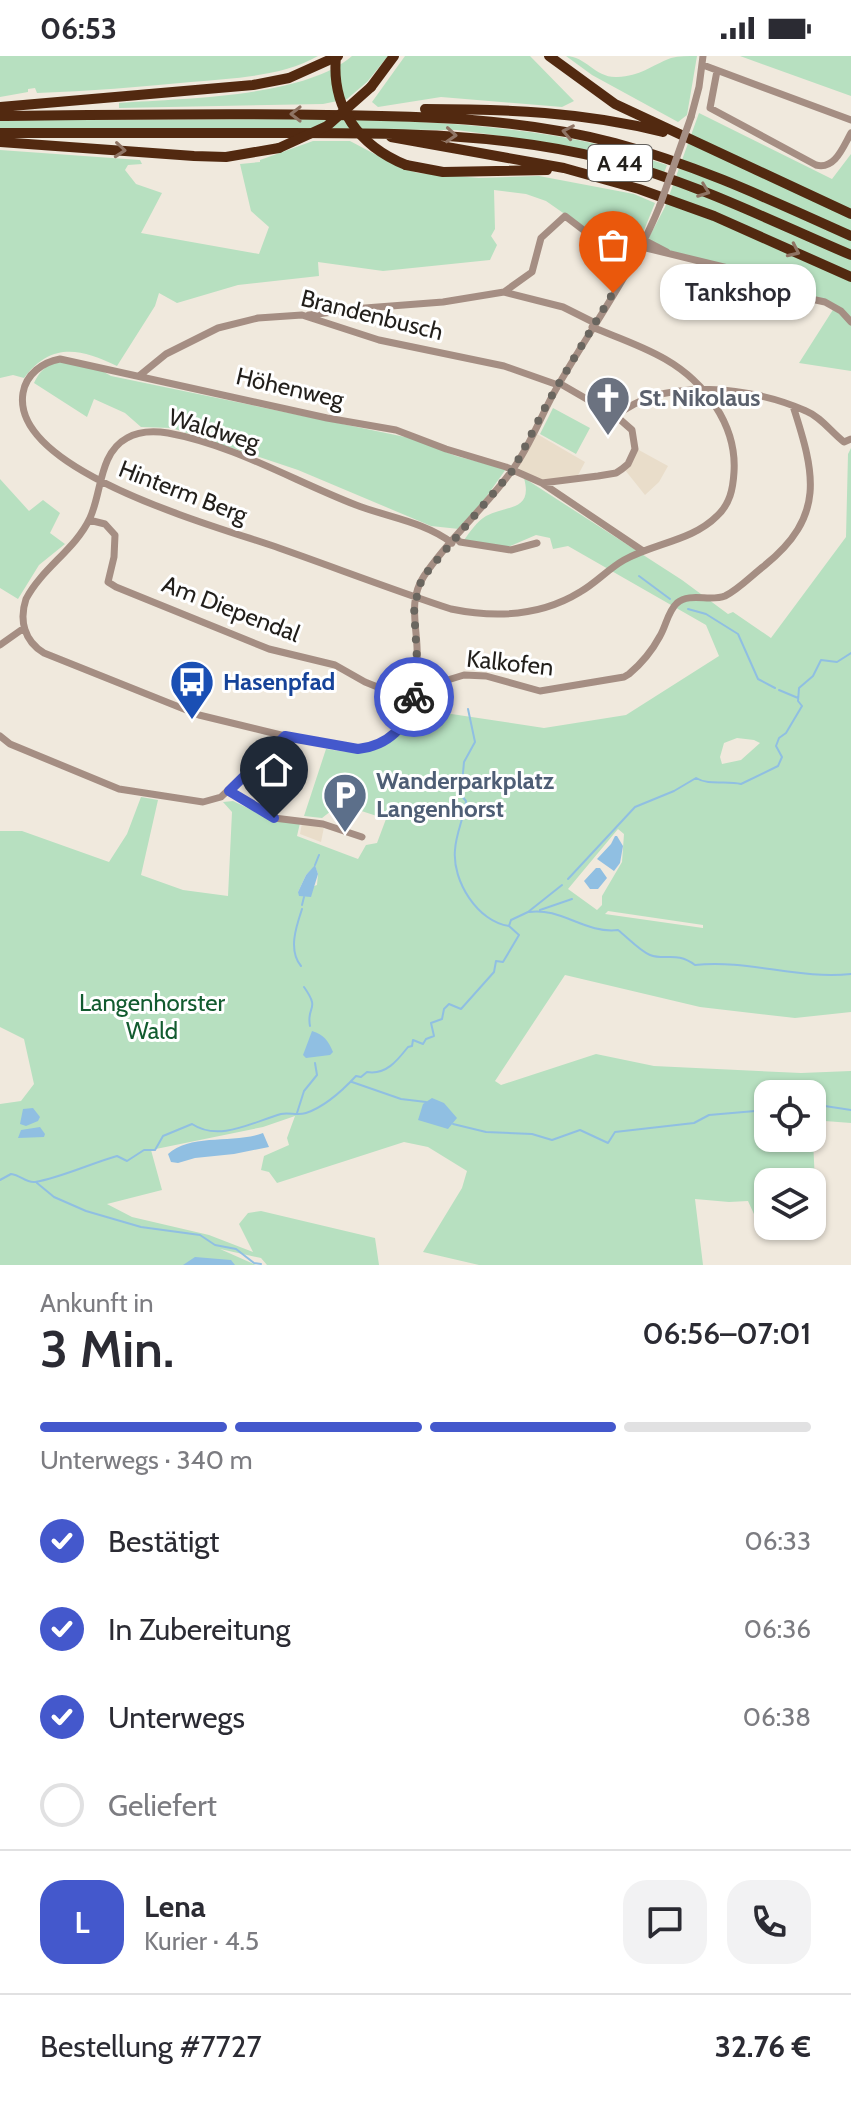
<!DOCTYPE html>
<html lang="de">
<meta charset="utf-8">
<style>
body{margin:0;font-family:Cabin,sans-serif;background:#f2f2f3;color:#2b2b33;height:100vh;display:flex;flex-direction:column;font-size:30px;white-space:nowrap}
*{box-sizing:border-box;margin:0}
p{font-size:26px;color:#7c7c81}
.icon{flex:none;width:44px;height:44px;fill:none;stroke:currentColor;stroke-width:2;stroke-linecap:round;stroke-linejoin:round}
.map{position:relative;height:1209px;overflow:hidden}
.sheet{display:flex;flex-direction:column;background:#fff;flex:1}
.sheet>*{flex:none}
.controls{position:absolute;left:754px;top:1024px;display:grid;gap:16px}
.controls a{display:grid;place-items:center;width:72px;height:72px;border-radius:16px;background:#fff;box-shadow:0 2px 6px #0004;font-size:40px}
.pin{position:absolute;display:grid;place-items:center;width:68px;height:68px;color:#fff;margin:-82px -34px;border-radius:50% 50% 50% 0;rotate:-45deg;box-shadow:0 0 8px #0007}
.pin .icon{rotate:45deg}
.courier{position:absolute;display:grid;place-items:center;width:80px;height:80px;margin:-40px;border:6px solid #4458cc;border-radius:50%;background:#fff;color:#222;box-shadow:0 2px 10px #0007}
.bubble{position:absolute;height:56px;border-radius:24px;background:#fff;box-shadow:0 2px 6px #0004;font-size:26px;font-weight:600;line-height:56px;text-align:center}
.summary em{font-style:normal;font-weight:600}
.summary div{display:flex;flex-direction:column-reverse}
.summary{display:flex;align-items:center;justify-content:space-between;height:136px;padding:0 40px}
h1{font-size:52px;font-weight:600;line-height:60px}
.bar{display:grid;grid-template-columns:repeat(4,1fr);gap:12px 8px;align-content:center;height:96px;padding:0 40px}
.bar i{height:10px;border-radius:6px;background:#e1e1e2}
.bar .selected{background:#4458cc}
.bar p{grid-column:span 4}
.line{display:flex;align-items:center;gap:20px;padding:0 40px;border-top:2px solid #e1e1e2}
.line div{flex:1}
.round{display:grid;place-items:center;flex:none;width:84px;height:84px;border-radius:24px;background:#f2f2f3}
ol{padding:0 40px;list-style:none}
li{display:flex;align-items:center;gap:24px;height:88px}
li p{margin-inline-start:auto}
li .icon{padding:8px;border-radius:50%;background:#4458cc;color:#fff;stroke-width:4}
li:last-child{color:#7c7c81}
li i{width:44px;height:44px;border:4px solid #e1e1e2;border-radius:50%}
.status{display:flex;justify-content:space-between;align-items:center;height:56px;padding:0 40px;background:#fff;direction:ltr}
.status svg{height:22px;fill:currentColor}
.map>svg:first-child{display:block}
.built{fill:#e9ddca}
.green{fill:#b7e0c0;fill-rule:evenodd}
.water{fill:#90bfe2}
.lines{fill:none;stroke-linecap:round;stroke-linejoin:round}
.stream{stroke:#90bfe2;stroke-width:2}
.minor{stroke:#a58e83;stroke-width:7}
.highway{stroke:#522910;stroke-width:10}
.minor-bridge{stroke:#a58e83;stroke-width:7}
.highway-bridge{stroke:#522910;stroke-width:10}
.oneway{stroke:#8f7464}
.done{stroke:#6a665f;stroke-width:8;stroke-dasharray:0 14.4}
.route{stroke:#4458cc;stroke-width:10}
.labels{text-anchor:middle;stroke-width:6;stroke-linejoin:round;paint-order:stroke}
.shield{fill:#fff;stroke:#64625f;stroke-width:2}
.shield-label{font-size:22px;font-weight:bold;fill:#221f1b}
.street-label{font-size:24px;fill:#221f1b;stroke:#fff}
.worship-label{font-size:24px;font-weight:bold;fill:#5b616d;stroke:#fff;text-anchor:start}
.transit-label{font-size:24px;font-weight:bold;fill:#164399;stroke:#fff;text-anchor:start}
.service-label{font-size:24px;font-weight:bold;fill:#4e5e75;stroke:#fff;text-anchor:start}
.park-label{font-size:24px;fill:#125b2f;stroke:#fff}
</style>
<div class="status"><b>06:53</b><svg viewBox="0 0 49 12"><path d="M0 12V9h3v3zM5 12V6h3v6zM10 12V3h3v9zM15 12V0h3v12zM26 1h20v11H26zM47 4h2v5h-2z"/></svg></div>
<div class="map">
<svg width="851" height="1209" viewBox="0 0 851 1209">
<rect width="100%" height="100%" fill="#f0e9dd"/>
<path class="built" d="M537,378L585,406L577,421L543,425L518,412Z
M637,393L668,410L659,426L645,439L625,414Z
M302,767L324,771L321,786L300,778Z"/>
<path class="green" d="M0,0H318C281,21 233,22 191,26C140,31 89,35 37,37L35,32L28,33V36L0,41Z
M352,0H388L367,26L347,43L323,48L119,52V47C183,42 303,42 352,0Z
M405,0H530L574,45L562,51L441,41L378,51L372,46Z
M566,0C586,0 595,22 617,21C641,20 650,10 671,2C679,0 688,0 697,0L687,59L678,66L592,19Z
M740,0H851V40Z
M699,57L832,123L851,98V315L799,307L836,249L789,236L757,221L645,189L665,151Z
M366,63C445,67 524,71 601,89C623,94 645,102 667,109L664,117C592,96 531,83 456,74L0,72V64Z
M313,85H350L401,112L418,117L479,122L539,120L634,138L655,147L638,189L589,175L546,145L526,138L494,134L495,173L491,180L497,189L490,204L383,215L318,206L319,220L238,229L177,247L159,237L155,250L117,310C80,292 51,286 24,322L13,319L0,322V94L140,104L142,108L128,109L125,114L136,128L162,137L141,177L259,198L269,171L251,155L240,108L260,106V104Z
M85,305L111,320L410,382L456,400L506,413L484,444L459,473L431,470L298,414L172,372L141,371L125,357L94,343L87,361L34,327C45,303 62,305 85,305Z
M553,352L590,372L576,398L540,378Z
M851,392V956L795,962L700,951L565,919L495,1025L501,1029L596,998L654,1010L801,1017L851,1015V1067L812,1064L816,1146L812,1149V1126H768V1170L759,1169L748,1145L729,1146L695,1143L703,1209H479L423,1196L462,1132L467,1115L428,1091L404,1086L277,1127L269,1116L261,1114L264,1100L289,1089L287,1082L295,1060L263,1071L151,1094L162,1134L107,1148L132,1161L209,1179L253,1196L239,1168L248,1157L261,1155L375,1182L379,1209H267L261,1202L220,1193L256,1209H0V1048L21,1045L34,1028L24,983L0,971V775H22L109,806L127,778L141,741L158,744L141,819L183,834L228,840L232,756L223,746L233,745L262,759L300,767L297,780L358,803L366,789L377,787L386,763L340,748L322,762L304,760L326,693C376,702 389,693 418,653L544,672L626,659L719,600L706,569L568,490L553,493L550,482L536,479L508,491L464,484C470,476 477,465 486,460C508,449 533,455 524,422L682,524L728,558L733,556L771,582L846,481L848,398ZM737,682L754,684L760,687L741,704L722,708L720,701L724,687ZM618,773L624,778L622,806L602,840V849L597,854L568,833ZM315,810L318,818L317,829L298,836L306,819ZM608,855L703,869V872L605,858ZM768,1038H812V1082H768Z
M0,423L29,455L43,444L60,457L50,477L65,488L39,509L18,543L0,532Z"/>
<path class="water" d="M615,780H617L623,790L620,807L614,815L597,803L611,788Z
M315,809L318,818L311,841L299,840L298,836L306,819Z
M596,812H600L607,822L598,833H590L584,825Z
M312,975C324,979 328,984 333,996L330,999L306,1002L303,999Z
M432,1042L444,1047L457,1062L448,1073L418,1064L423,1048Z
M33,1052L40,1061L38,1065L26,1070L20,1068L23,1053Z
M40,1071L45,1078L44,1081L18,1082L21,1074Z
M263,1077L269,1091L234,1098L195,1102L178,1107L171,1106L168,1098C191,1077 234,1088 263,1077Z
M195,1201L231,1204L235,1209H183Z"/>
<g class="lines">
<path class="stream" d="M639,520L670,543
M688,553L706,558L738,578L758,623L775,632
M779,634L798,642
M468,653L475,686L464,706L461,739L466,745C464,762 456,777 455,794C452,825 478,866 509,870
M315,809L319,799
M568,823L635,751L674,735L696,722C709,730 726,724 741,728L778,710L782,701L776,690L779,682L786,677L802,650L798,645L799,632L813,620L821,604L837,606L851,597
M302,849L304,841
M540,854L572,843
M529,856C561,851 585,878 618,874C627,881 640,895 650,899C666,905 676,895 695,909C747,903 800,924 851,918
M301,910C288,894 296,871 302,853
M304,931C321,955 306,949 310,970
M352,1026L401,1043L426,1046
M812,1048L851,1054
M297,1057L304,1035L317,1019L315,1007
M453,1068L486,1076L532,1078L552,1084L580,1074L608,1087L615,1076L694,1067L709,1059L768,1054
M0,1124L11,1118C21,1119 25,1127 35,1126C60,1122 92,1107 117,1100L127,1105L144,1094H155L163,1080L192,1068C219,1086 253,1066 281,1058C289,1056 297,1060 306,1057C324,1051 343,1034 356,1020L361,1021L367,1016C386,1019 397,1005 408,991L412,990L413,984L423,988L426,983L434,980L431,967L442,963L444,953L449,948L461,953L494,916L496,905L503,906L519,879L509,870L511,864L528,856L562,829
M37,1127L54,1141L86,1155L141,1171L200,1179L215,1189L236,1193L254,1207L261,1208"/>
<path class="minor" d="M703,9L851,64
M717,15L710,52L816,109C835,114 843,91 851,77
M691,61L699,31L703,0
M644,184L667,196
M504,236L532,216L541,182L565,160L586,176L601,181L732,213L788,238L825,246L841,255L851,266
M309,259L365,252L443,246L504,236L563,251L595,267
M139,320L166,298L218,272L258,262L302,259L379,284L504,310L558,329
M559,327L616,360L632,374L635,393L628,408L622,413L616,417L598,420L542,427L506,411L446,393L396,374L327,362L60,303C43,306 26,318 23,337C10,416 223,472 279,492C336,512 393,534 451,553C495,562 541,560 580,536C596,527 608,513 624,504C654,487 692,485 717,460C730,448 733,433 734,416C737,369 705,326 665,303C643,290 616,281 592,271
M616,360C664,320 754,331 806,355C821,361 831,376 844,386L851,383
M542,427L643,495
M89,464L105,468L115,479L114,501L108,526L116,531L269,593L335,609L365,626L385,634H415L464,619L486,620L540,635L624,621L629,618C641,608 653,593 660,580C666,570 668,555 677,547C690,536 710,546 725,540C739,533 752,519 764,510C826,460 815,418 793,350
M456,482L460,486L511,494L537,487
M452,487C425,466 387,461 356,449C294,425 234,389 168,377C155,375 139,375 127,382C99,397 102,436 90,462C75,494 42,512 26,543C19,564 24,585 44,597L199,659L285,680L358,693C411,688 419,635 417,591C416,566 409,543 424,520C449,482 486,451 513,413C532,387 542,356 559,328C593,269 635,212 660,149
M0,589L24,572
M0,680L10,688L119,733L203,746L221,741L285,680
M229,735L274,762L323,768L362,781"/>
<path class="highway" d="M549,0L615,48L851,158
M371,31L394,0
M0,51L253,29L289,22L338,0
M425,53C505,53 585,56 663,76
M0,60C109,59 218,57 327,59C424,60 520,62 615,87C697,109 773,145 851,180
M0,77C97,77 194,77 291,77C398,77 504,77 609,104C694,126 771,165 851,199
M391,81L564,112L639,133L714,160L851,221
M0,86L194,100L226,101L279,92
M406,109L443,116L547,114"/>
<path class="minor-bridge" d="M660,149L691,61"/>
<path class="highway-bridge" d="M336,0C331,52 359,90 406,109
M279,92L327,70L371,31"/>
</g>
<defs><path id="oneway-chevron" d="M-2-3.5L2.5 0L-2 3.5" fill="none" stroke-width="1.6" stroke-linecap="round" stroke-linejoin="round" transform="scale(2)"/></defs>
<g class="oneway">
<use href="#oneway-chevron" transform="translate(296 58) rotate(-180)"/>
<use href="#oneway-chevron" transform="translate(568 76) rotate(-169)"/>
<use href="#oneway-chevron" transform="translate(451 79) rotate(4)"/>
<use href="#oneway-chevron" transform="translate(120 94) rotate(5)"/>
<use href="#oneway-chevron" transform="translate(704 135) rotate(21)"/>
<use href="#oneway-chevron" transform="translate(794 195) rotate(25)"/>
</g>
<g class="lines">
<path class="done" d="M414,641L417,604L414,551L422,522L513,414L548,346L613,237"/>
<path class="route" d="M274,762L229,735L285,680L358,693C387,690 408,671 414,641"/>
</g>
<defs>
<g id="church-pin" transform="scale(2.3)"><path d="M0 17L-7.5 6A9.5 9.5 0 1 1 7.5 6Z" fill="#6b7280" stroke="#fff"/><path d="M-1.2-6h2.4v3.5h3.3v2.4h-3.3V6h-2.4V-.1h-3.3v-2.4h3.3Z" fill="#fff"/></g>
<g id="bus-pin" transform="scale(2.3)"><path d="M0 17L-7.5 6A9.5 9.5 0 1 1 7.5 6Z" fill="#1a4fb4" stroke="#fff"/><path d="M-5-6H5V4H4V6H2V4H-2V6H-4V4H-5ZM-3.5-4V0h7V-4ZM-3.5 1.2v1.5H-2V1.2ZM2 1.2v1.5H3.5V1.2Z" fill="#fff"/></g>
<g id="parking-pin" transform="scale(2.3)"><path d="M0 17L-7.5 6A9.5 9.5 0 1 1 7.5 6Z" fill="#5c6f8a" stroke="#fff"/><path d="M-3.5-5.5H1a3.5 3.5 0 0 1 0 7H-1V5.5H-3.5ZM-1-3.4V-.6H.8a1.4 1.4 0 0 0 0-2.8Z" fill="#fff"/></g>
</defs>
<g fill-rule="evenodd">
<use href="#church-pin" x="608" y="342"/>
<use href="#bus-pin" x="192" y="626"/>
<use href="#parking-pin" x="345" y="739"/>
</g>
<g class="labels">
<rect class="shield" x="588" y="89" width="64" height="36" rx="6"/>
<g class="shield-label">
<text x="620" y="115">A 44</text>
</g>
<g class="street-label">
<text transform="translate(372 259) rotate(14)" y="8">Brandenbusch</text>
<text transform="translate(290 332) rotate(13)" y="8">Höhenweg</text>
<text transform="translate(214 374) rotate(17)" y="8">Waldweg</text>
<text transform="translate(183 436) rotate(21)" y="8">Hinterm Berg</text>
<text transform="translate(231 553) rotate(21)" y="8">Am Diependal</text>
<text transform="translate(510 607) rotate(6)" y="8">Kalkofen</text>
</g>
<g class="worship-label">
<text x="639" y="350">St. Nikolaus</text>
</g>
<g class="transit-label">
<text x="223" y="634">Hasenpfad</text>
</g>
<g class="service-label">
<text x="376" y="733">Wanderparkplatz<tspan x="376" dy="28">Langenhorst</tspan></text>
</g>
<g class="park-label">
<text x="152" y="955">Langenhorster<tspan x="152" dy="28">Wald</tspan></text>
</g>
</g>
</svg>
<div class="controls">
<a><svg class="icon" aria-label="locate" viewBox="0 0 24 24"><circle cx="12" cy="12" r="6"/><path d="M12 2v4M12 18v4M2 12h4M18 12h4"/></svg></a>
<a><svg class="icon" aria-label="layers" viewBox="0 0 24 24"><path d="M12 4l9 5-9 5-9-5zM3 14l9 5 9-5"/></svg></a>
</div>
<div class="pin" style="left:613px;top:237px;background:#ea580c"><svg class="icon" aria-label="bag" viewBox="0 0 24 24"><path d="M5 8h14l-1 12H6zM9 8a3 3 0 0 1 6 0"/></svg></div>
<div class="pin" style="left:274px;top:762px;background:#1f2937"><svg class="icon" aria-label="home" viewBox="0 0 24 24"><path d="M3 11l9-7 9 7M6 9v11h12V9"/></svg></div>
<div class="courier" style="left:414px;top:641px"><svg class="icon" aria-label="bike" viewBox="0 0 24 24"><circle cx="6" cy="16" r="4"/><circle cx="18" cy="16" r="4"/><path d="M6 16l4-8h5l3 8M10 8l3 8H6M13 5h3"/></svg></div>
<div class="bubble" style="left:660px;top:208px;width:156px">Tankshop</div>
</div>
<section class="sheet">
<div class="summary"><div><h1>3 Min.</h1><p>Ankunft in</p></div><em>06:56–07:01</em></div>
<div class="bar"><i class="selected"></i><i class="selected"></i><i class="selected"></i><i></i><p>Unterwegs · 340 m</p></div>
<ol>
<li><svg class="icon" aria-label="check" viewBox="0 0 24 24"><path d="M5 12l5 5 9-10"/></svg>Bestätigt<p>06:33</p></li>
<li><svg class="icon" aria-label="check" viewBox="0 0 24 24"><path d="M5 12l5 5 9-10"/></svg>In Zubereitung<p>06:36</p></li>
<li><svg class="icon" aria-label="check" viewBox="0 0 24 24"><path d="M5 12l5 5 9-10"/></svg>Unterwegs<p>06:38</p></li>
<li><i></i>Geliefert</li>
</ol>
<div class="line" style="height:144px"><b class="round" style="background:#4458cc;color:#fff">L</b><div><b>Lena</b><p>Kurier · 4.5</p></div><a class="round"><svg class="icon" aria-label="chat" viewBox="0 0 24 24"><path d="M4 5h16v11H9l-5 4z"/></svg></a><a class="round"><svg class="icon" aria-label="phone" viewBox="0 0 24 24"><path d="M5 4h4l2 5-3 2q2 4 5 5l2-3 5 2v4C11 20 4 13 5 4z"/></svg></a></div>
<div class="line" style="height:104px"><div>Bestellung #7727</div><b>32.76 €</b></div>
</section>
